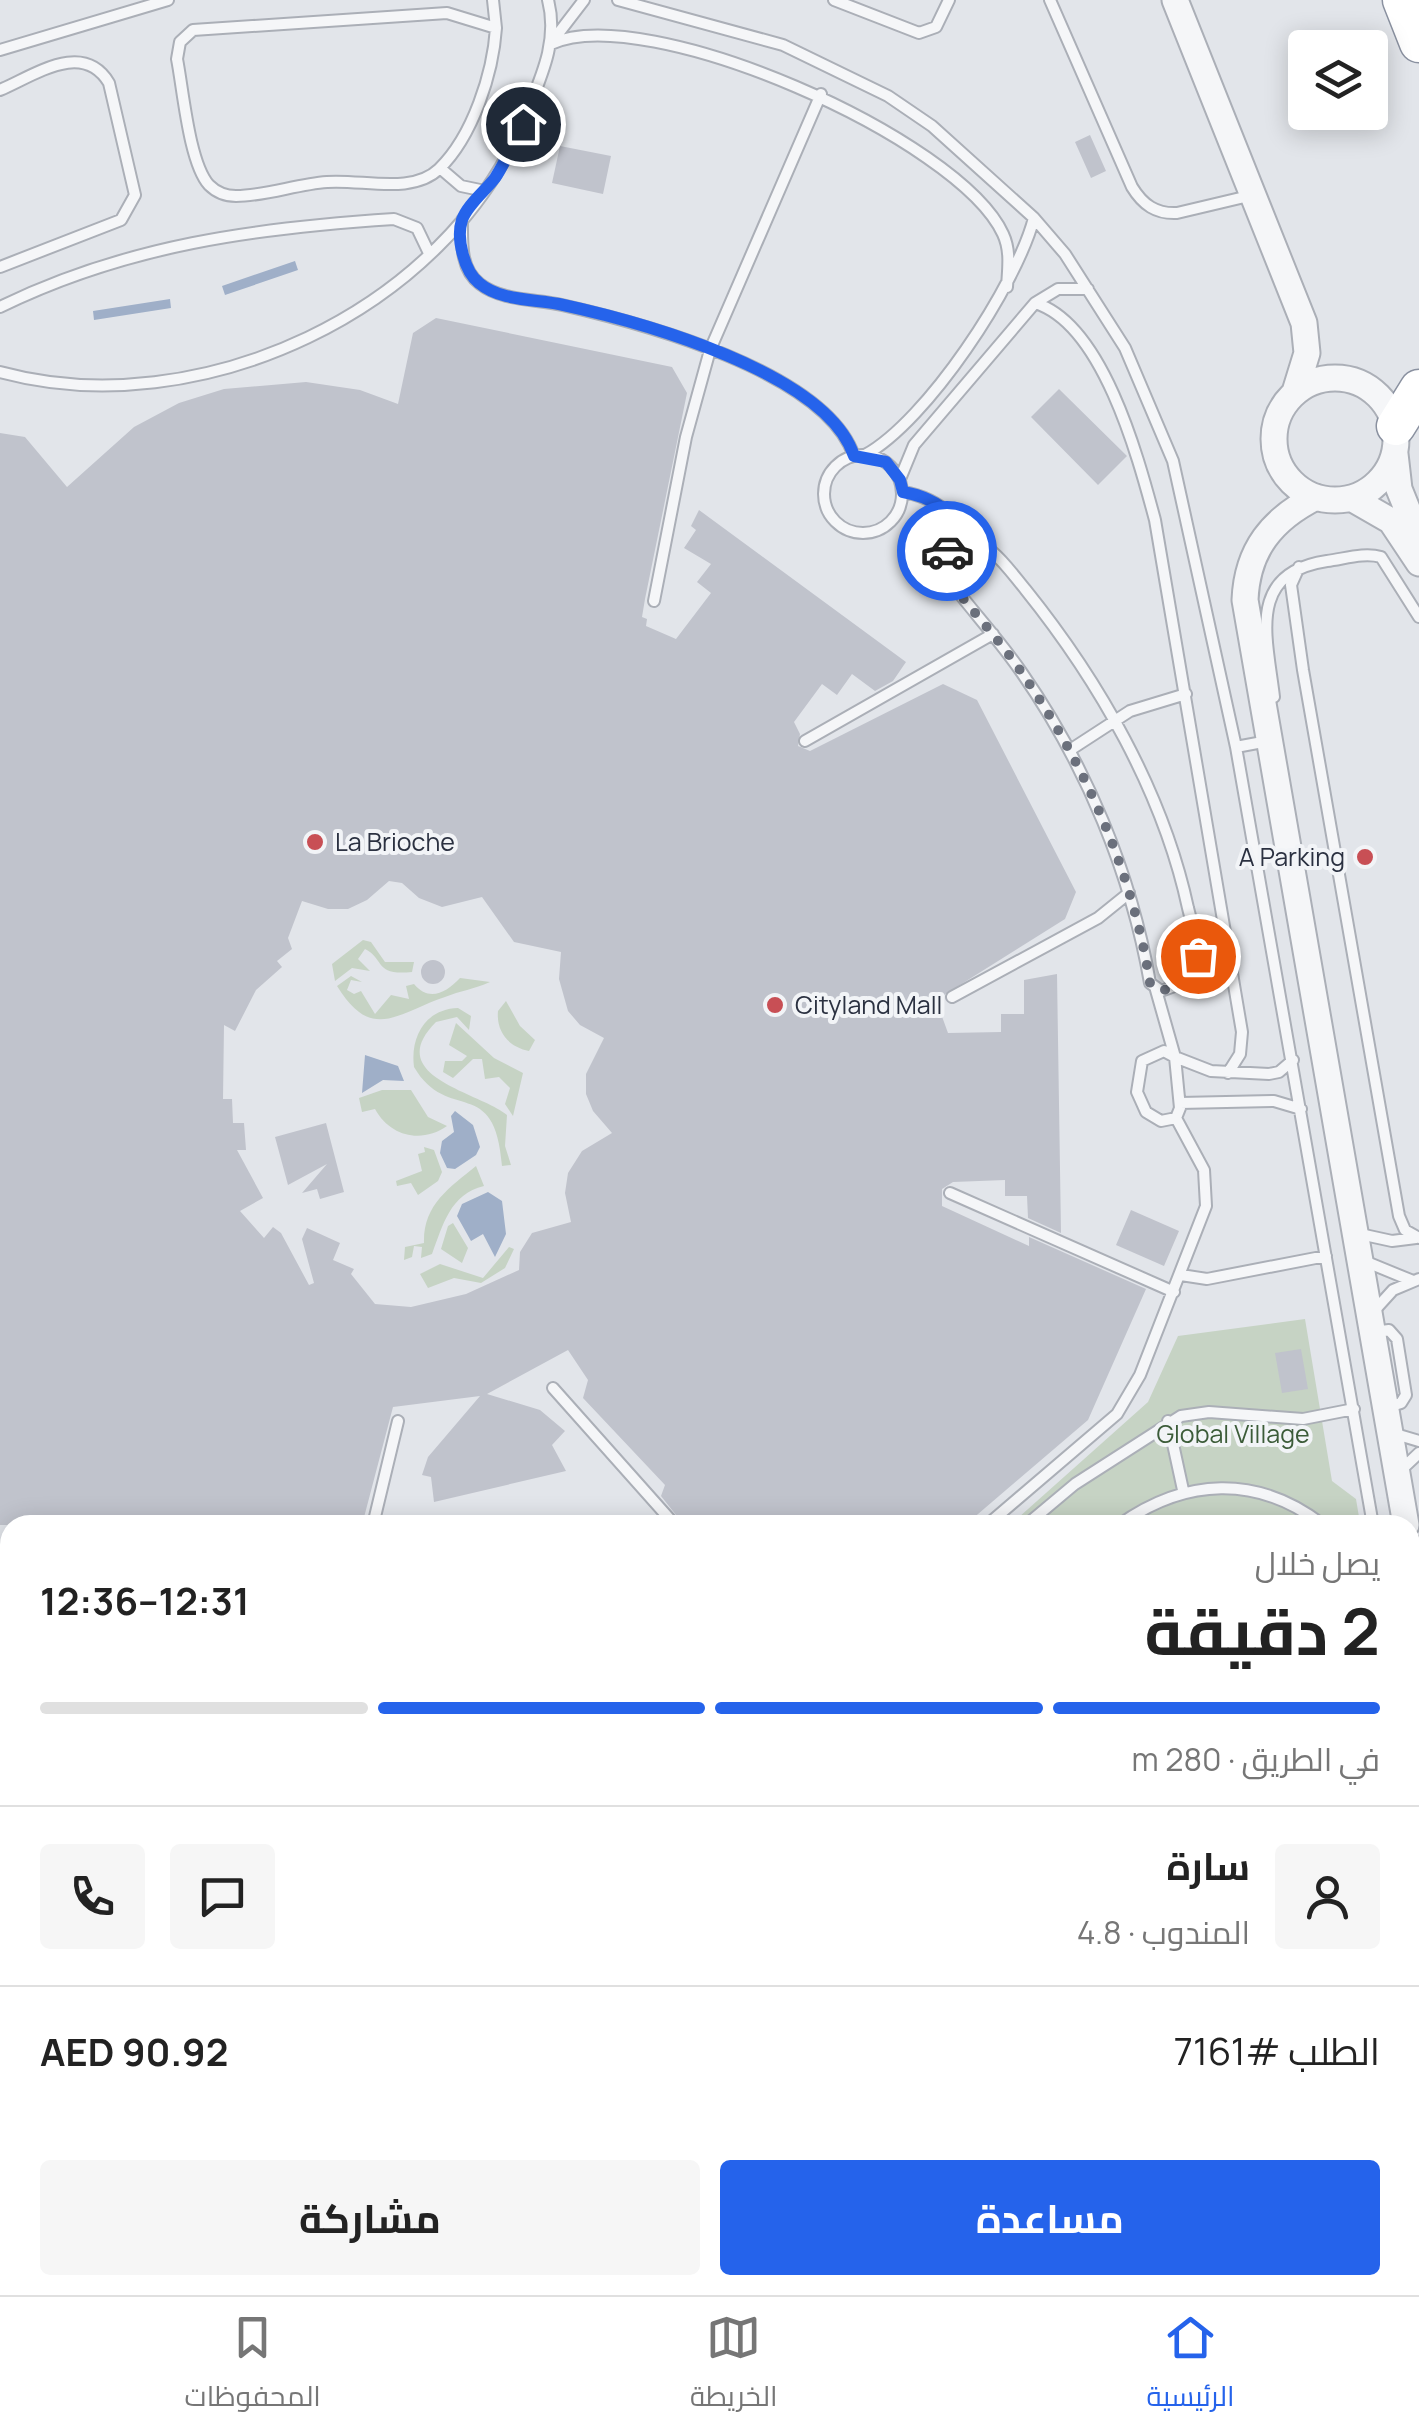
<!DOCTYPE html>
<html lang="ar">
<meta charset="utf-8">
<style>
body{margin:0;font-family:Manrope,Cairo,sans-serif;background:#f6f6f6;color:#222;direction:rtl;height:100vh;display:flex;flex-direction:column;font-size:38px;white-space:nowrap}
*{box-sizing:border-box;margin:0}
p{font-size:32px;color:#767676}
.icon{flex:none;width:55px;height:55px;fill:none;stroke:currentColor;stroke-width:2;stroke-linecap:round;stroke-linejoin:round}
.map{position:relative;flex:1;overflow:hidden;direction:ltr}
.side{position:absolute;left:0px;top:1515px;width:1420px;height:780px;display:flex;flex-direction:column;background:#fff;border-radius:30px 30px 0 0;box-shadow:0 5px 25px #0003;direction:rtl}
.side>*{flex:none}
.controls{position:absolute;left:1288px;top:30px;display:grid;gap:20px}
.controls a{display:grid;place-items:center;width:100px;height:100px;border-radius:10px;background:#fff;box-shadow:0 5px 25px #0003;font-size:50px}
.pin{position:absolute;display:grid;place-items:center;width:85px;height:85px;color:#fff;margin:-42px;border:5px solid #fff;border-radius:50%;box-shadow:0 2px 10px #0007}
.courier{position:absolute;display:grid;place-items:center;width:100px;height:100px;margin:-50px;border:8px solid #2563eb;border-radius:50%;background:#fff;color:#222;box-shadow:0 2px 12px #0007}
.summary em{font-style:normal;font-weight:700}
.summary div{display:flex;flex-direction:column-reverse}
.summary{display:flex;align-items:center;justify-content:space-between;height:170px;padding:0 40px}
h1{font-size:65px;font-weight:700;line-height:75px}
.bar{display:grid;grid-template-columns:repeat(4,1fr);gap:15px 10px;align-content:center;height:120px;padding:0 40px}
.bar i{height:12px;border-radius:8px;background:#e0e0e0}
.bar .on{background:#2563eb}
.bar p{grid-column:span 4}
.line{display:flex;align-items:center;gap:25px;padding:0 40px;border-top:2px solid #e0e0e0}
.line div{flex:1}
.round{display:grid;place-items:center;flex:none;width:105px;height:105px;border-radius:10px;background:#f6f6f6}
.cta{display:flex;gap:20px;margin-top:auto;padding:20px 40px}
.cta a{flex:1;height:115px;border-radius:10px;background:#2563eb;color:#fff;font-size:40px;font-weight:700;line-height:115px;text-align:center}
.cta a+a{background:#f6f6f6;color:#222}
.menu{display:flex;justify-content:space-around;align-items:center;height:140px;border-top:2px solid #e0e0e0;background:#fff;font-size:28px;color:#767676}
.menu a{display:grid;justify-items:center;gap:5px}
.menu .on{color:#2563eb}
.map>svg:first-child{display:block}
.green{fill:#c6d3c4}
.water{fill:#9fafc8}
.building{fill:#c0c3cc;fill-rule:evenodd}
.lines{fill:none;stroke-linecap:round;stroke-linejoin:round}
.service-casing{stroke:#abafb7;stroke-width:14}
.pedestrian-casing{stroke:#abafb7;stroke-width:19}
.tertiary-casing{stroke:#abafb7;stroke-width:29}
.motorway-casing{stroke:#8a91a0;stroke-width:41}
.service{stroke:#f5f6f8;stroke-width:10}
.pedestrian{stroke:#f5f6f8;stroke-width:15}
.tertiary{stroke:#f5f6f8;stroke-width:25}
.motorway{stroke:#fff;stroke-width:38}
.done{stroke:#6b707c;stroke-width:10;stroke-dasharray:0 18}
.route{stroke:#2563eb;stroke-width:12}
.poi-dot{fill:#c84f55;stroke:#f2f4f7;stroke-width:4}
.labels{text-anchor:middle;stroke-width:8;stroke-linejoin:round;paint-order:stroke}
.poi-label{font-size:25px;fill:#2b3141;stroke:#f2f4f7;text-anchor:start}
.park-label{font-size:25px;fill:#3c5c39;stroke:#f2f4f7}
</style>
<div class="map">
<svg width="1419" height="2295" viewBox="0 0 1419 2295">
<rect width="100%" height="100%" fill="#e2e5ea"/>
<path class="green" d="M363,940L371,942L385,962H414L412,972C374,976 385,959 365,949L358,959L370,971L352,968L335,981L332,964Z
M351,976L362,982L351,980L347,990L354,994L361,991L375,1014L391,995L409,999L406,986L414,984C429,1002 446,993 460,978L490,982C474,989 460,991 445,997C397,1013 372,1043 337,986Z
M506,1001L520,1026L535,1040L529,1051C509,1047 496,1032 498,1011Z
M458,1008L471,1016L469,1030L457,1017L436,1022C381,1077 480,1092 507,1115L505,1146L511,1165L502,1166C495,1073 448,1125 414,1067C410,1036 426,1009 458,1008Z
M456,1023L494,1058L523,1073L513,1116L505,1104L510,1088L499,1077L485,1079L482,1059H473L453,1078L443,1072L445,1061H462L467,1056L449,1045Z
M382,1090H411L428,1117L447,1126C423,1143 391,1138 375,1109L362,1112L359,1098Z
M424,1147L434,1150L442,1172L438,1181L418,1195L411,1183L397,1186L396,1181L422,1171L418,1154L425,1152Z
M476,1166L484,1186C450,1194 443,1225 432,1254L421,1258L422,1247L414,1246L412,1257L404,1260L405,1247L424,1243C423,1205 449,1188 476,1166Z
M453,1223L468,1248L462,1263L441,1249L448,1226Z
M509,1247L514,1249L505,1268L481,1283L454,1278L428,1288L420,1274L440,1264L483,1278Z
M1305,1319L1332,1481L1356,1499L1359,1517L1354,1524L1010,1525L1148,1402L1178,1336Z
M0,1713L10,1720V2285H1410V1953L1419,2011V2295H0Z"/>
<path class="water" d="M295,261L298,270L225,295L222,286Z
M170,299L171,308L94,320L93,311Z
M365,1055L398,1066L404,1081L383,1080L362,1093Z
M455,1111L473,1125L480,1147L476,1155L455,1169L447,1168L440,1153L442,1141L454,1132L451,1116Z
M488,1192L502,1201L506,1234L495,1257L483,1234L471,1241L457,1216L462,1204Z"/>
<path class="building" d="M1090,135L1106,171L1091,178L1075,142Z
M560,146L611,156L603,194L552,183Z
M436,318L672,367L687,393L645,599L642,617L647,619L646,626L676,639L711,593L697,582L711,564L684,548L696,530L691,526L699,510L906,662L893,681L875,691L852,674L837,695L822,684L794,722L800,734L798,746L810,751L943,684L977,700L1076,892L1065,919L936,1000L948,1033L1001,1032V1014H1024V980L1057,974L1061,1233L1028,1218L1027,1196H1005V1180L953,1182L942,1189V1206L1029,1246V1237L1146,1289L1088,1420L971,1520L957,1525H684L661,1496L665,1485L583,1398L588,1380L568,1350L487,1394L540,1410L565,1431L552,1445L566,1471L434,1502L431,1477L422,1475L428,1457L480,1396L393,1407L362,1525H0V433L25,437L67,487L134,427L179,403L224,389L306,382L360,390L398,404L413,333ZM389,881L402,883L419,898L442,907L482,897L514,942L561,952L559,979L568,1011L580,1025L604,1038L586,1074V1094L593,1111L612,1133L582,1151L568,1173L565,1193L571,1222L532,1233L520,1252L519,1270L466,1294L411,1307L375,1304L351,1274L354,1269L333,1260L340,1243L307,1228L302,1239L314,1283L309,1285L281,1233L273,1227L264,1238L240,1211L263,1198L237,1150H246L244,1123H233L232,1099H223L224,1025L235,1031L256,990L282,967L277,961L292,949L288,938L302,901L328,909H348L367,900Z
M1059,389L1127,456L1098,485L1031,417Z
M421 972a12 12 0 1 1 24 0a12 12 0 1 1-24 0Z
M326,1123L344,1192L320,1199L317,1189L302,1193L327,1164L288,1185L275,1137Z
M1131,1210L1179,1231L1164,1266L1116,1245Z
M1301,1349L1308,1389L1282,1393L1275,1353Z"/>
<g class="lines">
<g class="service-casing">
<path id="service" d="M493,0L496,28
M618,0L783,45L888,96L932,126L1034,218L1065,254L1125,348L1173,461L1236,747L1373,1525
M834,0L919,33L936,27L949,0
M1050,0L1132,187C1143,205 1156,214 1177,213L1253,195
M447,13L496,28C493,73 473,136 439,169C412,195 362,179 327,182C297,184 266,196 236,196C226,196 216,192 209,185C189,163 183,89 177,59L180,42L193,30Z
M551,43L584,0
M551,44C644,0 959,138 1003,234C1011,251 1008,269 1007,287
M0,50L168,0
M0,90C35,75 83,40 109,83L135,195L121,220L0,267
M440,168L461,186L485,191
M462,220C462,243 460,269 480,284C502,301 536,299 562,305C641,323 825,371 854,456
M1035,303C1103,324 1138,457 1155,520L1242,1032L1240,1054L1228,1073
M0,307C127,245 255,228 394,219L417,228L428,251
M0,372C198,426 448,311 525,117C540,79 559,42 548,0
M824 494a39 39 0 1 1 78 0a39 39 0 1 1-78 0Z
M865,455C927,421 1016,286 1034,218
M900,479L914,445L1035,303L1058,289H1088
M903,492C933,497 954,512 969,539
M961,540C988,537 1009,570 1025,589C1099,681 1163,792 1188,908C1193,928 1200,948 1196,968L1180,984L1161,991L1150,983C1131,873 1086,765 1022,673C999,639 970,609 946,576L947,551Z
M1299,567L1291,585L1303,670L1399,1216L1405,1230L1419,1238
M654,601L686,437L710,350L821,94
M1274,697C1267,637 1246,573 1327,561C1344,559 1364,552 1381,557L1419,617
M805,741L993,634
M1236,747L1268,741
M1070,750L1130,711L1186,694
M1156,990L1175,1057L1211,1071L1269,1074L1279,1072L1293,1060
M952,997L1098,918L1129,893
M1164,1051L1175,1057L1180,1108L1176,1118L1161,1121L1146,1112L1137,1092L1142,1061Z
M1180,1103L1274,1101L1301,1109
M950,1193L1174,1292
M1360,1234L1392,1241L1416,1238
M1364,1261L1413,1281
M1181,1275L1207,1279L1326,1256
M1373,1312L1393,1290L1419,1279
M1374,1332L1389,1330L1397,1339L1406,1395L1401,1403L1388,1407
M553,1388L675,1525
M1168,1421L1183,1490
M1392,1433L1419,1441
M1401,1470L1419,1453
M373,1525L398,1421
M987,1525L1117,1414L1140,1375L1206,1206L1204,1170L1176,1118
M1026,1525L1075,1484L1181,1416L1209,1412L1303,1419L1354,1409
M1119,1525C1185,1478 1257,1474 1323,1525
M1410,1727L1419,1775
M0,1732L10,1739"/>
</g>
<g class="pedestrian-casing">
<path id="pedestrian" d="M300,2285L303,2295
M885,2295L890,2285"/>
</g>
<g class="tertiary-casing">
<path id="tertiary" d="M1175,0L1304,323L1307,353L1295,392
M1274 439a61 61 0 1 1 122 0a61 61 0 1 1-122 0Z
M1395,454L1399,489L1419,538
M1316,497C1272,519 1247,550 1245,600L1406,1525
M1351,498L1391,521L1419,563
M1410,1547L1419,1598"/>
</g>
<g class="motorway-casing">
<path id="motorway" d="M1402,0L1419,43
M1396,426L1419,389"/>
</g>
<use href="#service" class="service"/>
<use href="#pedestrian" class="pedestrian"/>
<use href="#tertiary" class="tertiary"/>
<use href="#motorway" class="motorway"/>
</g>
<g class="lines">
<path class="done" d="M947,551L946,576C970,609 999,639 1022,673C1085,764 1133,873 1150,983L1161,991C1181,985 1195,979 1198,956"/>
<path class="route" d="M523,124C514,142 506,161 495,178C486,190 467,205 462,220C456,238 464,271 479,283C500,301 534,299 559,304C638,321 827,372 854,456L886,462L900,480L903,492C933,497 954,512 969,539L947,551"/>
</g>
<g class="poi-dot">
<circle cx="315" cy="842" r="10"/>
<circle cx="1365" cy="857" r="10"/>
<circle cx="775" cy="1005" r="10"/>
</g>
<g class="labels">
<g class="poi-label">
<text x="335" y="851">La Brioche</text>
<text x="1345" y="866" text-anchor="end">A Parking</text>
<text x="795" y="1014">Cityland Mall</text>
</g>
<g class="park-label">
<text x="1233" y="1443">Global Village</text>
</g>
</g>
</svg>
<div class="controls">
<a><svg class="icon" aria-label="layers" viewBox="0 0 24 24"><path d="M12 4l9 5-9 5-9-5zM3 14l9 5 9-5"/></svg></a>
</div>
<div class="pin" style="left:1198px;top:956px;background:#ea580c"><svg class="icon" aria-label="bag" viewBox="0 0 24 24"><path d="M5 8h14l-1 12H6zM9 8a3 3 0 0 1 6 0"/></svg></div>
<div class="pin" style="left:523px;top:124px;background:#1f2937"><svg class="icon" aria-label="home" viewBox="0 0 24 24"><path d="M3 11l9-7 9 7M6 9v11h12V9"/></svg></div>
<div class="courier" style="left:947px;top:551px"><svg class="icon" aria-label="car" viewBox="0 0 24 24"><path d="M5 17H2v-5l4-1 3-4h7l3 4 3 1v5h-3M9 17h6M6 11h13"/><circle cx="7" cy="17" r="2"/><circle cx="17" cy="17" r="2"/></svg></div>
<section class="side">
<div class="summary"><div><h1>2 دقيقة</h1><p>يصل خلال</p></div><em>12:31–12:36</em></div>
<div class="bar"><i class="on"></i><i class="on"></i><i class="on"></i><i></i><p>في الطريق · 280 m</p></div>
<div class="line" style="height:180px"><a class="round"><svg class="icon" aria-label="person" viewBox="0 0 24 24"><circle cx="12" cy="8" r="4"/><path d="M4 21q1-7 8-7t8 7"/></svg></a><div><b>سارة</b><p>المندوب · 4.8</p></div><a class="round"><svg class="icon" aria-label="chat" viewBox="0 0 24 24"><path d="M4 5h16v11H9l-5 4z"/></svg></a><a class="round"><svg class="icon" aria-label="phone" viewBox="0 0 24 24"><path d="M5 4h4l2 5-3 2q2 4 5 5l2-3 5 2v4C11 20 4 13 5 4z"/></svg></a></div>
<div class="line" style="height:130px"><div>الطلب #7161</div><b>AED 90.92</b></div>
<div class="cta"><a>مساعدة</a><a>مشاركة</a></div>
</section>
</div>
<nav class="menu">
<a class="on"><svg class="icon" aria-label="home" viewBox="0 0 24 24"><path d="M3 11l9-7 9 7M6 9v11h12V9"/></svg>الرئيسية</a>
<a><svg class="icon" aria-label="map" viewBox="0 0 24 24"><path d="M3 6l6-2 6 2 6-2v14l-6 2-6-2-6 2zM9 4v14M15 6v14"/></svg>الخريطة</a>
<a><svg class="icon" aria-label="saved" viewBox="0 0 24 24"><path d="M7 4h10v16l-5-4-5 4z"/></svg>المحفوظات</a>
</nav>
